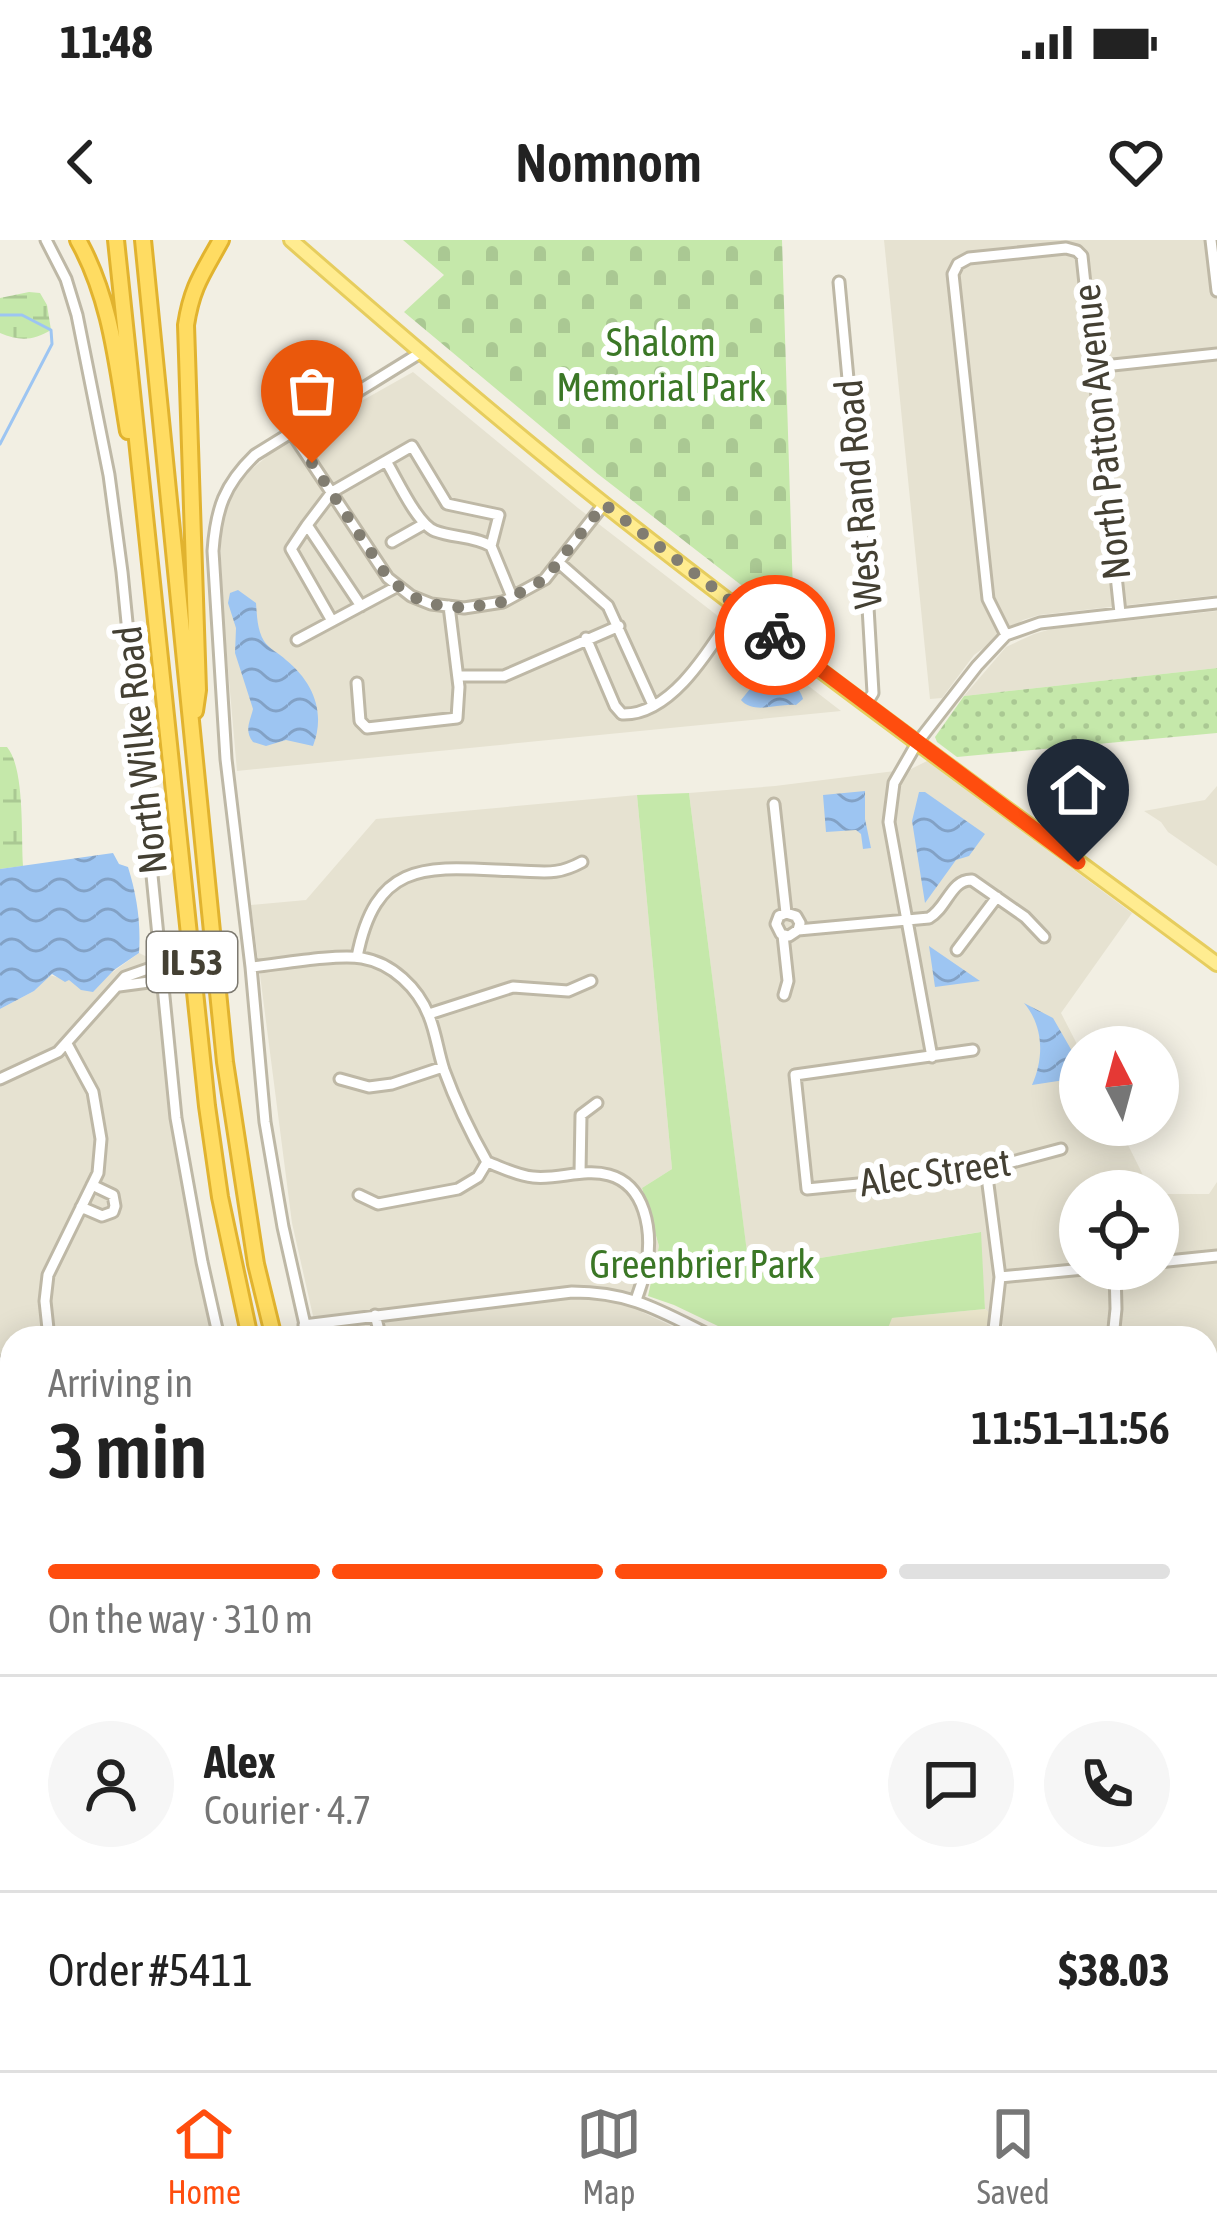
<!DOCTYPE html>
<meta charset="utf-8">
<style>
body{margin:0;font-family:"Asap Condensed",sans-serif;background:#f6f6f6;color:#222;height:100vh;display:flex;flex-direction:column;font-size:45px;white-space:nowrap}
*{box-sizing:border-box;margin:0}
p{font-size:39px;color:#767676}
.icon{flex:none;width:66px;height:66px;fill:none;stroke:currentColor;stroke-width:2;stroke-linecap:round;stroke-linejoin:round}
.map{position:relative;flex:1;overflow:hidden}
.drawer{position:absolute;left:0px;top:1086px;width:1218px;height:744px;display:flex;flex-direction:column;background:#fff;border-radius:36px 36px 0 0;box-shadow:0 6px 30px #0003}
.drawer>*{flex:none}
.needle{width:78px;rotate:354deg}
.tools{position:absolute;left:1059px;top:786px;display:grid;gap:24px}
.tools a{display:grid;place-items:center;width:120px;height:120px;border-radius:50%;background:#fff;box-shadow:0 6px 30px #0003;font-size:60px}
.pin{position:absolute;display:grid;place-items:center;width:102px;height:102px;color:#fff;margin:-123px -51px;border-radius:50% 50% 50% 0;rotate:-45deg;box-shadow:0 0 12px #0007}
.pin .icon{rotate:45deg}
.courier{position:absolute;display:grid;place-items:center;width:120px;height:120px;margin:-60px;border:9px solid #ff4d0e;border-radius:50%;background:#fff;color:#222;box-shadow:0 3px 15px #0007}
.head em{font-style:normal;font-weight:600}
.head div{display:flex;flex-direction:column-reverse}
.head{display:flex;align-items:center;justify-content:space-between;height:204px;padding:0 48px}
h1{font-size:78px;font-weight:600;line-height:90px}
.bar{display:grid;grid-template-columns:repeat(4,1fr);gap:18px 12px;align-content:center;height:144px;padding:0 48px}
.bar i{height:15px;border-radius:9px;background:#e0e0e0}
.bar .selected{background:#ff4d0e}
.bar p{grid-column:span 4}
.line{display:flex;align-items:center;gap:30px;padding:0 48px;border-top:3px solid #e0e0e0}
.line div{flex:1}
.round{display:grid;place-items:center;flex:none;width:126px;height:126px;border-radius:63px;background:#f6f6f6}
.status{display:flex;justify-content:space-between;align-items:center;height:84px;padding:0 60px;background:#fff;direction:ltr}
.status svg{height:33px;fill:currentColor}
header{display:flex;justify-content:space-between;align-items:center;height:156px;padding:0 48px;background:#fff;font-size:54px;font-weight:600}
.menu{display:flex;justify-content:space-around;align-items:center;height:168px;border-top:3px solid #e0e0e0;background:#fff;font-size:33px;color:#767676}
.menu a{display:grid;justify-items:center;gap:6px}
.menu .selected{color:#ff4d0e}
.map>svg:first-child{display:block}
.residential{fill:#e6e2d1}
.education{fill:#ece7cd}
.grass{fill:url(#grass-dots)}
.wetland{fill:url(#wetland-marsh)}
.cemetery{fill:url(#cemetery-stones)}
.green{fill:#c5e8aa}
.water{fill:url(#water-waves)}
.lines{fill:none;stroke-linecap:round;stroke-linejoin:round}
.stream{stroke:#9dc5f2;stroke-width:3}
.minor-casing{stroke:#beb8a6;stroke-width:15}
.major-casing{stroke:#e6cd5e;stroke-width:18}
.highway-casing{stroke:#e1b32f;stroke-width:20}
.minor{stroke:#fff;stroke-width:9}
.major{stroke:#ffec90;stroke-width:12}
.highway{stroke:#ffdc62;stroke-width:14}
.done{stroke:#817d71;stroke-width:12;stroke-dasharray:0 21.6}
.route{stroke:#ff4d0e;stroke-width:15}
.labels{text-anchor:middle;stroke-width:12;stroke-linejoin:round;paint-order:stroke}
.shield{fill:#fff;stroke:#7c7970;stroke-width:3}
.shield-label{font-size:36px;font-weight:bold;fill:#444033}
.park-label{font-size:39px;fill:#3b7726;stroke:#fff}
.street-label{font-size:39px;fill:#444033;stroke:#fff}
</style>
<div class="status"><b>11:48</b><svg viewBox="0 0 49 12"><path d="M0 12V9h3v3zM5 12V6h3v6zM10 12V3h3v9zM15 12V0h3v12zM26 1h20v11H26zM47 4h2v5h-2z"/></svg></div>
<header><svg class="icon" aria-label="back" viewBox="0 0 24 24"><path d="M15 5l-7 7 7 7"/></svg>Nomnom<svg class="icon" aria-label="heart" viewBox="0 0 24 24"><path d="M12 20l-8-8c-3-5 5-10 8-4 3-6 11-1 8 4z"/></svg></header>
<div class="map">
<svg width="1217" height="1830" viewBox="0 0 1217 1830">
<defs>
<pattern id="grass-dots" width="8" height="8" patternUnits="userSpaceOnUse" patternTransform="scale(3)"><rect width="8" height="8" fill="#c5e8aa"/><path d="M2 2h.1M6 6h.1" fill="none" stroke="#aac893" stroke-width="1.8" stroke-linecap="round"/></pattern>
<pattern id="wetland-marsh" width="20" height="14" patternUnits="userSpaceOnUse" patternTransform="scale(3)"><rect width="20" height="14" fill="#c5e8aa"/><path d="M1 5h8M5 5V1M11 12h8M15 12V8" fill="none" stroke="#aac893"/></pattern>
<pattern id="cemetery-stones" width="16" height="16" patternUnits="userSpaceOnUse" patternTransform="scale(3)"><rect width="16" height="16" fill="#c5e8aa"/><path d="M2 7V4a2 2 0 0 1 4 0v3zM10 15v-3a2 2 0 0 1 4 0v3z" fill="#aac893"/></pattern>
<pattern id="water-waves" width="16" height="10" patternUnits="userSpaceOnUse" patternTransform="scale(3)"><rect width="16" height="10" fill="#9dc5f2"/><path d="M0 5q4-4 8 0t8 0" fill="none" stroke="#82a1c5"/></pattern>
</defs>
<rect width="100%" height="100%" fill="#f2efe3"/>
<path class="residential" d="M884,0H1217V355L1039,375L1023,380L974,415L942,458L930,459Z
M413,132L578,268L841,471L237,531L223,372L220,294L230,253L252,229L276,209Z
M1217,371V428L964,456L1006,407L1034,394L1051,389Z
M927,521L1132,673L1061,773L1080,810V885H1118L1151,951H1080V1029H1158V954H1209L1217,942V1830H543L539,1818H1206V1098H1001L1003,1085L985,1069L980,992L820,1018L750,1037L689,553L775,546L911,529Z
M1217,546V626L1168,592L1161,582L1144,571L1205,560Z
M637,555L672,929L642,948L659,1006L642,1072L697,1098H318L292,983L251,665L306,660L376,579Z
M139,713L162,724L176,878L219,1098H12V1818H393L396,1830H0V769L34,751L49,735L68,740L106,737Z"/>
<path class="education" d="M985,1069L995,1077L993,1098H803L812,1093L892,1078Z"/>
<path class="grass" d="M1217,428V493L957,517L937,502L935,497L964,456Z"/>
<path class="wetland" d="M29,52L40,53L47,65L51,90C33,101 19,101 0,93V58Z
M0,507H7C25,528 21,596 23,626L0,629Z"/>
<path class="cemetery" d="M403,0H782L794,386L598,234L404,72L444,35Z"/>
<path class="green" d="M689,553L750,1036L820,1018L981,992L985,1069L892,1078L884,1098H846L842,1087L812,1093L803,1098H743L674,1065L648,1056L659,1006L642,948L672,929L637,555Z"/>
<path class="water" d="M238,350L256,363C257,375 257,390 264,401C269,409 279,413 286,420C313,442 326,472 313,506L286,500L266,506L253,502C244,490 250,482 253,469L235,413L236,388L228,363L230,353Z
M770,431C783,433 800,446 803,459L796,465C778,463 754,475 741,460L763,433Z
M865,551V579L871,608L863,609L861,594L856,590L826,592L823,555Z
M919,552H925L985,594L969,616L956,620L925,663L912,581Z
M113,613L119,624L128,627C137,656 141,683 139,713L114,730L93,752L81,750L69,740L65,742L52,734L34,751L0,769V629Z
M929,706L980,741L935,747Z
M1024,763L1053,778L1080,825V842L1071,839L1032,845C1044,818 1044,787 1024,763Z"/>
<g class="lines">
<path class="stream" d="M0,75H22L51,90L52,104L0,204"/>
<g class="minor-casing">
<path id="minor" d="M46,0L66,39L77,75L109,235L122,332L176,878L202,1022L219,1098
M1211,0L1217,51
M839,42L866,333L873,453L866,464
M1094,127L1217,114
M292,193L388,338L411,356L431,364L464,368L503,362L545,339L604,264
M386,221C397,239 417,284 435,291C454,298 473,296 491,306
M307,285L332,252L412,206L447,264L499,275L491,306L512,357
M392,302L424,284
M558,322L608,366L653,465
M332,381L291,309L307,285L361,366
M1006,395L988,359L953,34L958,24L969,18L1066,8L1077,11L1082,16L1120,373
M586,398L615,466L622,474C673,476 713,404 738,366
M297,400L398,346
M458,436H504L619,386
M357,443L360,481L367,488L457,478L459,447L449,366
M774,564L786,673L779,676L776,684L781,694L789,696L798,690L800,683L796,676L786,673
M798,690L929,678C947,668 951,639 972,640L1025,677L1044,697
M783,695L788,741L784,755
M957,710L997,657
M357,717C377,614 433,628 520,631C546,632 558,635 582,622
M251,727C280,724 335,714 362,718C392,723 418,748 429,776C436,793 438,812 444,830C456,863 470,892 487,922C501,927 518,936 533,937C558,940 584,928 609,935C646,945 652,991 647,1023C645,1035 640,1048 636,1060
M119,746L164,740
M429,774L513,747L568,751L591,741
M973,810L795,835L807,949L971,933L1061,909
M932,817L889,582L894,543L917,503L977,426L1006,395L1040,383L1217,363
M0,839L58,812L125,737L162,724
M340,839L369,847L392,844L443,827
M986,929L1000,1037L993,1098
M580,933L581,875L597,863
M359,955L378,964L458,949L478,937L487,922
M81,967L102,976L113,972L115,966L113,955L92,945
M1158,1022L1217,1016
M1000,1037L1084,1029
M375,1075L381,1098
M304,1085L572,1052C633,1052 662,1072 715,1098
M49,1098L45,1061L48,1035L98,933L101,899L93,852L67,804
M130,1098L133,1096
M308,1098L283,987L265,882L251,727L226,519L213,311C216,269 224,245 255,215L420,113
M1113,1098L1116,1069L1115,1029
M0,1122H12
M0,1212L12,1207
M1217,1235V1303
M1206,1340L1217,1339
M0,1478L12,1484
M1206,1592L1217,1585
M0,1595L12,1593
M0,1696L12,1695
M1206,1736L1217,1735
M145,1818L146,1830
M242,1818L243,1830
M351,1818L352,1830
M532,1818L535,1830
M666,1818L670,1830
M983,1818L987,1830
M10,1830L28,1818
M790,1830L853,1818
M1103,1830L1109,1818"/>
</g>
<g class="major-casing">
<path id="major" d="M291,0C394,90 497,179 604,264C805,423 1012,572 1217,724"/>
</g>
<g class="highway-casing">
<path id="highway" d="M78,0C111,59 117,125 128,191
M116,0L207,866L220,957L250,1098
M143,0L225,822L256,1024L274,1098
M195,471L198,450L186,85C192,46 203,33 221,0
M443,1818L446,1830
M470,1818L473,1830"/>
</g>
<use href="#minor" class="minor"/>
<use href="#major" class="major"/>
<use href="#highway" class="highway"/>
</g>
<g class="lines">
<path class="done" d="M312,223L388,338L411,356L431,364L464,368L503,362L545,339L604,264L775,395"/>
<path class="route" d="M775,395L1078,622"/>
</g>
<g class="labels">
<rect class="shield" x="147" y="692" width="90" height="60" rx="9"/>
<g class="shield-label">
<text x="192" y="735">IL 53</text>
</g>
<g class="park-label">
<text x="661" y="116">Shalom<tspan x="661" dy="45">Memorial Park</tspan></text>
<text x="702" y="1038">Greenbrier Park</text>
</g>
<g class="street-label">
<text transform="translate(1101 192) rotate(-96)" y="14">North Patton Avenue</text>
<text transform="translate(858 254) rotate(-95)" y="14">West Rand Road</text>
<text transform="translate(140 510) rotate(-96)" y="14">North Wilke Road</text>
<text transform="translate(935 932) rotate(-8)" y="14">Alec Street</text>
</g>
</g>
</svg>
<div class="tools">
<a><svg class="needle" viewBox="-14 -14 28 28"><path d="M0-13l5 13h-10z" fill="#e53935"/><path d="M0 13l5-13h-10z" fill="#767676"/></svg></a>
<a><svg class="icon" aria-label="locate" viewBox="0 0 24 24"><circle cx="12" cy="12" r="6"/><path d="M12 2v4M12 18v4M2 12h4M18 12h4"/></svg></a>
</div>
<div class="pin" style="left:312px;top:223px;background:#ea580c"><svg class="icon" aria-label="bag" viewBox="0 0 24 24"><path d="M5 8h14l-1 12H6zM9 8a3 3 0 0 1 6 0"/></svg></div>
<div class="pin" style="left:1078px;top:622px;background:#1f2937"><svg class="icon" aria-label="home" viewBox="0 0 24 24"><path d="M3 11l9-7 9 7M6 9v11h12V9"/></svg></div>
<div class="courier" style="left:775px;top:395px"><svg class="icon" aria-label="bike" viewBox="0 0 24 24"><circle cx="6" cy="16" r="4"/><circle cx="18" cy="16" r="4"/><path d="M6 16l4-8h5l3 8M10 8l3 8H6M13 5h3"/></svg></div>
<section class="drawer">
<div class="head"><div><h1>3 min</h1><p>Arriving in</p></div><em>11:51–11:56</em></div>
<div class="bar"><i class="selected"></i><i class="selected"></i><i class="selected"></i><i></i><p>On the way · 310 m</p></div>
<div class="line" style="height:216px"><a class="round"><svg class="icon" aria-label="person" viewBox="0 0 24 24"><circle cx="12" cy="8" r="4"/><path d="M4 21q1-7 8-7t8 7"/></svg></a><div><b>Alex</b><p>Courier · 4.7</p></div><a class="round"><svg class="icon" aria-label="chat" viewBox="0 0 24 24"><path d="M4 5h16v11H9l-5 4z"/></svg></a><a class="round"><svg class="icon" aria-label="phone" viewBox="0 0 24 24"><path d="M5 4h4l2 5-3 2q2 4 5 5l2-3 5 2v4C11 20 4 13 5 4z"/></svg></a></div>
<div class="line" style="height:156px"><div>Order #5411</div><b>$38.03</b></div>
</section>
</div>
<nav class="menu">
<a class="selected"><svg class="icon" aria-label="home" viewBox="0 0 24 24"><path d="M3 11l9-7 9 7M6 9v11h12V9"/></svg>Home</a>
<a><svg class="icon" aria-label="map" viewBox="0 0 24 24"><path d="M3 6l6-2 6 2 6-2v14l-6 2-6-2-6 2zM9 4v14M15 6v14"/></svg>Map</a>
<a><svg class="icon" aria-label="saved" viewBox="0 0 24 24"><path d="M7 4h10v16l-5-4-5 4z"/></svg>Saved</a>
</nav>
